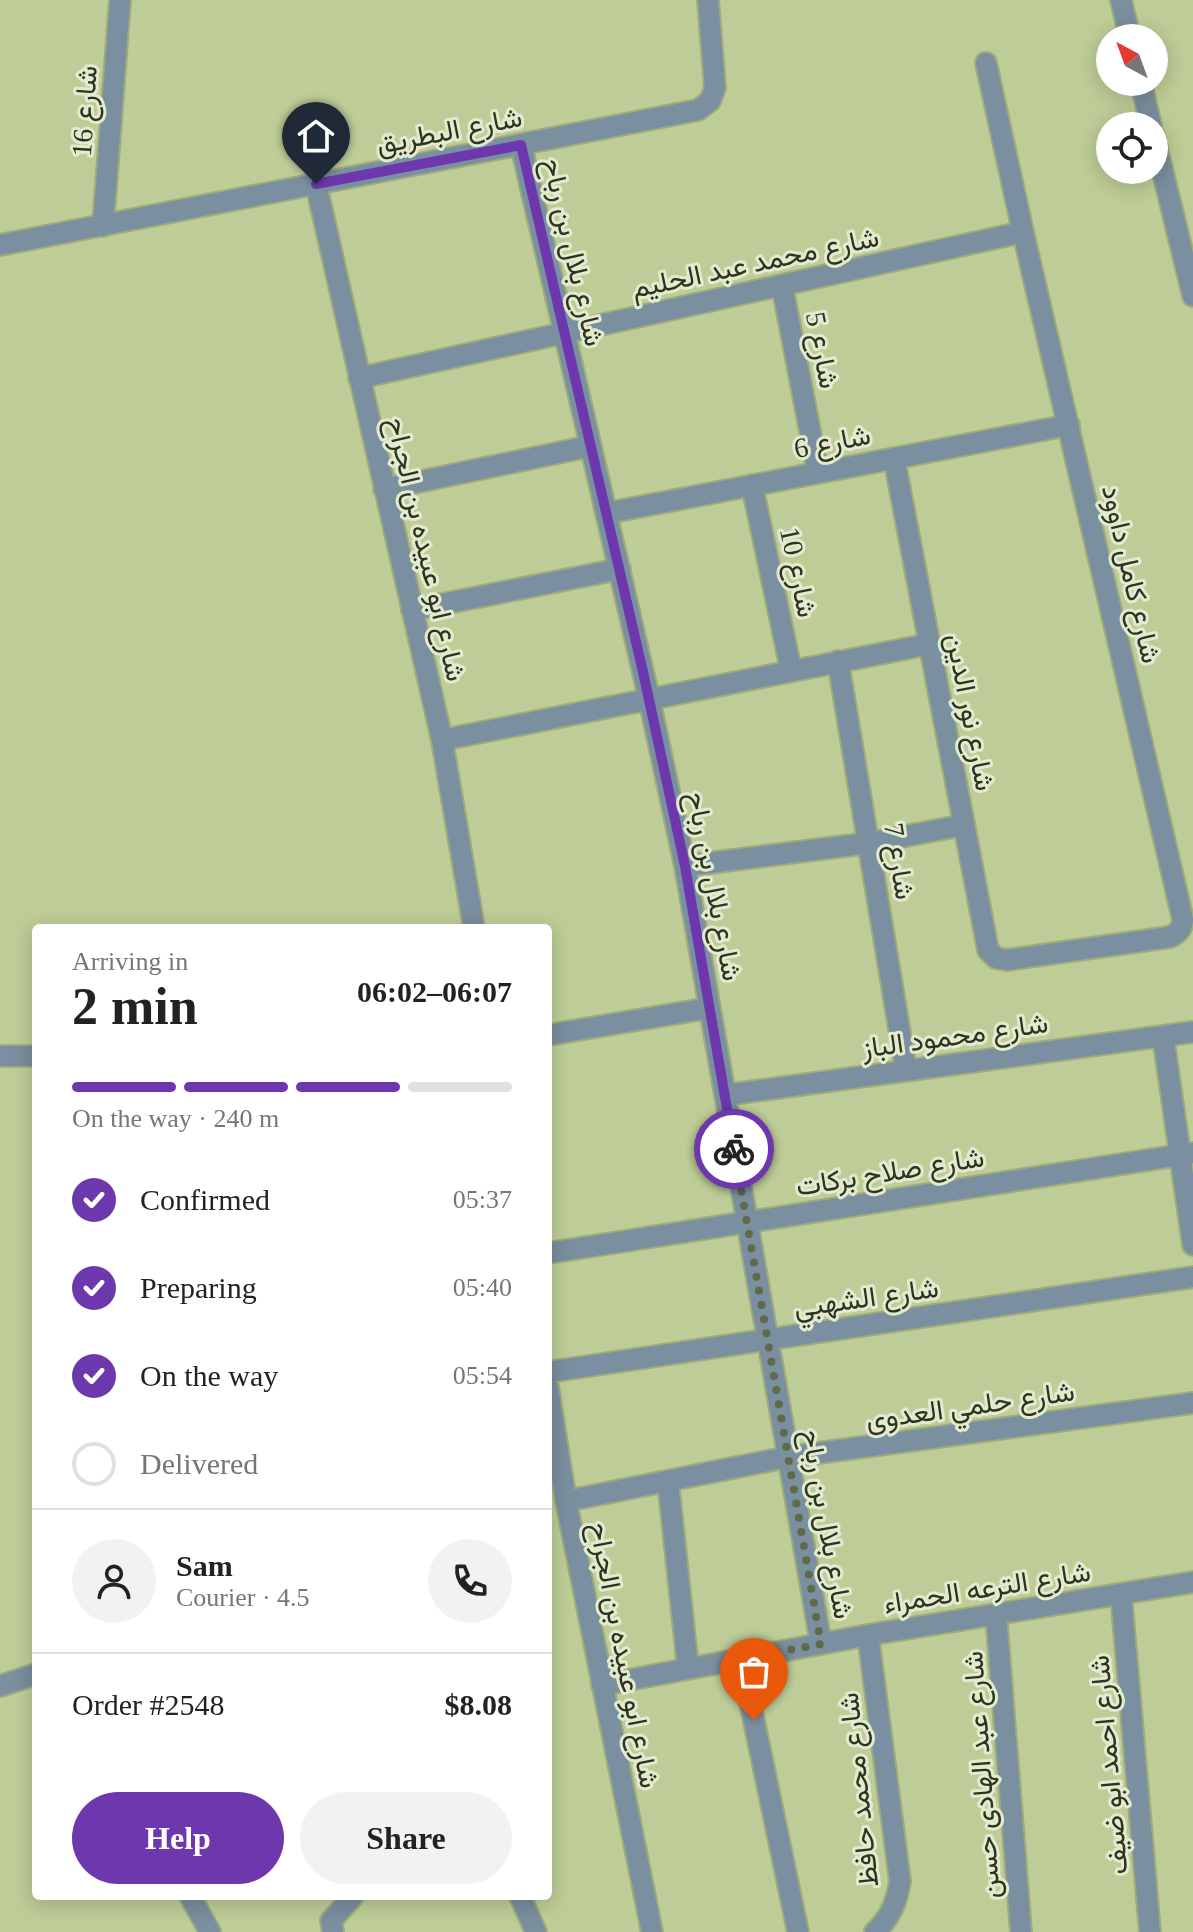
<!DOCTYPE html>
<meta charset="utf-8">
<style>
body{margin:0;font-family:"Times New Roman",Vazirmatn,serif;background:#f2f2f2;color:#222;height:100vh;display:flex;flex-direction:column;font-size:30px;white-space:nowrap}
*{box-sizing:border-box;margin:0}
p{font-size:26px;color:#767676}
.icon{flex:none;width:44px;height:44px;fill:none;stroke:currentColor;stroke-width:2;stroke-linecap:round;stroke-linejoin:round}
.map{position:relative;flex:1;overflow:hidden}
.details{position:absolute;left:32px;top:924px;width:520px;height:976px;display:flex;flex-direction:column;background:#fff;border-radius:8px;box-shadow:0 4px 20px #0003}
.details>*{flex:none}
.needle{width:52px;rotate:319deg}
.buttons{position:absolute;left:1096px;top:24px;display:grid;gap:16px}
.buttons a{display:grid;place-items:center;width:72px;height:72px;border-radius:50%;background:#fff;box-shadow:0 4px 20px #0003;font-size:40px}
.pin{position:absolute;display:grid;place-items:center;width:68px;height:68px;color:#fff;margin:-82px -34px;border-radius:50% 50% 50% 0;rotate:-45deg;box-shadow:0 0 8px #0007}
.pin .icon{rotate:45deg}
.courier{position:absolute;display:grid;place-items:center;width:80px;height:80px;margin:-40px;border:6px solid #6d37ae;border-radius:50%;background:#fff;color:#222;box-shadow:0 2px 10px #0007}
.headline em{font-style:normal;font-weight:800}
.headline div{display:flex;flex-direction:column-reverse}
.headline{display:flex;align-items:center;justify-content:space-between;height:136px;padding:0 40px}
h1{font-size:52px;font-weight:800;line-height:60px}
.bar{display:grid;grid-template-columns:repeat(4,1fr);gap:12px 8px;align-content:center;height:96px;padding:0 40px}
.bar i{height:10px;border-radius:6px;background:#e0e0e0}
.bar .on{background:#6d37ae}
.bar p{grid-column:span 4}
.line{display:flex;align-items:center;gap:20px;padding:0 40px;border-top:2px solid #e0e0e0}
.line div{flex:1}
.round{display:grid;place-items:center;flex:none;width:84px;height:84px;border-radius:42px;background:#f2f2f2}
ol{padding:0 40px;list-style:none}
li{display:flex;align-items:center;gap:24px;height:88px}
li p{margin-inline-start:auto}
li .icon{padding:8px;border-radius:50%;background:#6d37ae;color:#fff;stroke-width:4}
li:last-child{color:#767676}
li i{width:44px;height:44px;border:4px solid #e0e0e0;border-radius:50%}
.button{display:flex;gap:16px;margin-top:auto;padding:16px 40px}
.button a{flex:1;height:92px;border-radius:48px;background:#6d37ae;color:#fff;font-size:32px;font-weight:800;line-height:92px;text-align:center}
.button a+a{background:#f2f2f2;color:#222}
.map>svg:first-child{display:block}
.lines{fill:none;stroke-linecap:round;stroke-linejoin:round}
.street-casing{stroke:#9eab7c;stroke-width:24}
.street{stroke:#7a8f9f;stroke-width:20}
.done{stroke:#606948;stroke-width:8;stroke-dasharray:0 14.4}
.route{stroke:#6d37ae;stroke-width:10}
.labels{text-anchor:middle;stroke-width:6;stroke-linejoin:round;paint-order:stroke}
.street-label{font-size:28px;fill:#2d331d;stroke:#e2eacf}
</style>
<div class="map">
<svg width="1193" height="1932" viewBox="0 0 1193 1932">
<rect width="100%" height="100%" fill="#becd97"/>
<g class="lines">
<g class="street-casing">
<path id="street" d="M1121,0L1130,38
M1141,82L1151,126
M1154,136L1193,296
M521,145L649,698L685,866L821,1644
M316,184L442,740L474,928
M103,226L120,0
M0,245L698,110L710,101L715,88L708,0
M782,285L818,473
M359,378L1023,232
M894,458L988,950L996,958L1007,960L1170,937C1178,933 1182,929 1183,920L1023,232L986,63
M752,485L791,670
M384,489L591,446
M607,513L1069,425
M412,610L620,569
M838,661L906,1070
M442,740L930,644
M685,866L869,843L964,825
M548,1035L709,1008
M1163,1036L1193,1245
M0,1056H36
M725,1095L1193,1032
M548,1253L1193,1153
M548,1372L1193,1277
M548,1388L566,1501L652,1932
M668,1481L688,1668
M566,1501L788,1457L1193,1403
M1121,1594L1150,1932
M996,1614L1021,1932
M868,1635L900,1881C897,1901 891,1917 875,1932
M741,1659L798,1932
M602,1685L868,1635L1193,1582
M0,1686L36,1674
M190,1896L210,1932
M520,1896L536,1932
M333,1932L331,1921L353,1896"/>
</g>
<use href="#street" class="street"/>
</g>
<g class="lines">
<path class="done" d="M734,1149L821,1644L741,1659L754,1720"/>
<path class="route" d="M316,184L521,145L643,672L685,866L734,1149"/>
</g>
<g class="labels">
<g class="street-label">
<text transform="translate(84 111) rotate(-86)" y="10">شارع 16</text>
<text transform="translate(449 130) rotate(-11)" y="10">شارع البطريق</text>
<text transform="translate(574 252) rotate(77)" y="10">شارع بلال بن رباح</text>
<text transform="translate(755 262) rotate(-12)" y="10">شارع محمد عبد الحليم</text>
<text transform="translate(823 350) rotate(79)" y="10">شارع 5</text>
<text transform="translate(832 441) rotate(-11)" y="10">شارع 6</text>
<text transform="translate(427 549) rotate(77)" y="10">شارع ابو عبيده بن الجراح</text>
<text transform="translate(799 572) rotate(78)" y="10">شارع 10</text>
<text transform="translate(1132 574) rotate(77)" y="10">شارع كامل داوود</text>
<text transform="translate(971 712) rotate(79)" y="10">شارع نور الدين</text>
<text transform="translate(900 861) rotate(81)" y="10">شارع 7</text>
<text transform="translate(715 886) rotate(79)" y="10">شارع بلال بن رباح</text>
<text transform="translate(955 1035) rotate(-8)" y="10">شارع محمود الباز</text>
<text transform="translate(890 1171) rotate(-9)" y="10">شارع صلاح بركات</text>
<text transform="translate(866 1297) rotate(-8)" y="10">شارع الشهبي</text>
<text transform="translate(970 1405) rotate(-8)" y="10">شارع حلمي العدوى</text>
<text transform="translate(828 1524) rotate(80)" y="10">شارع بلال بن رباح</text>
<text transform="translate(987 1587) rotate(-9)" y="10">شارع الترعه الحمراء</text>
<text transform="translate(625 1655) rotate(79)" y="10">شارع ابو عبيده بن الجراح</text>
<text transform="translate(1108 1765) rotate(-95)" y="10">شارع احمد ابو ضيف</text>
<text transform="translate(981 1775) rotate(-94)" y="10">شارع عبد الهادى حسن</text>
<text transform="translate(858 1790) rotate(-96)" y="10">شارع محمد حافظ</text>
</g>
</g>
</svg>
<div class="buttons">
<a><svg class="needle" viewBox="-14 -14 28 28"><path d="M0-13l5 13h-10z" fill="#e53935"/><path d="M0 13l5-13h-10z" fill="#767676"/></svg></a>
<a><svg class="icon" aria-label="locate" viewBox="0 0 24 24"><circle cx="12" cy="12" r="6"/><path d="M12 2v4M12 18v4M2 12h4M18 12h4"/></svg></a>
</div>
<div class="pin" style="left:754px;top:1720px;background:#ea580c"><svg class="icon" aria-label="bag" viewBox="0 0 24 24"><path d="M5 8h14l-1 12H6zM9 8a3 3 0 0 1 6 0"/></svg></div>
<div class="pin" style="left:316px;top:184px;background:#1f2937"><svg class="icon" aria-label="home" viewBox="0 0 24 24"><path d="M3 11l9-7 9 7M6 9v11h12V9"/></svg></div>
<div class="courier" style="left:734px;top:1149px"><svg class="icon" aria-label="bike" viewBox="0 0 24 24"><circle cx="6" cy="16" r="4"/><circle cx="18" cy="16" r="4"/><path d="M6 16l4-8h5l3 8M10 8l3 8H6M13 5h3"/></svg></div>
<section class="details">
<div class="headline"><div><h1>2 min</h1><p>Arriving in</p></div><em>06:02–06:07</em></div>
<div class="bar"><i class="on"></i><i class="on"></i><i class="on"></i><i></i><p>On the way · 240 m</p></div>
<ol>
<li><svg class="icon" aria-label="check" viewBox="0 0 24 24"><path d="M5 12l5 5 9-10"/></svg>Confirmed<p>05:37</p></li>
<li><svg class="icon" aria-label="check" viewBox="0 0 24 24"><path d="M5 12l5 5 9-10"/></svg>Preparing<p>05:40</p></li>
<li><svg class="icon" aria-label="check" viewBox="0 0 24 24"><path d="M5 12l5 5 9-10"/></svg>On the way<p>05:54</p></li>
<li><i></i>Delivered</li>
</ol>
<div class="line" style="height:144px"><a class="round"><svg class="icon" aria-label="person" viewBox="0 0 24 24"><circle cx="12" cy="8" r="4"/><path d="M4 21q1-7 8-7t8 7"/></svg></a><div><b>Sam</b><p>Courier · 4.5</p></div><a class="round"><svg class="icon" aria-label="phone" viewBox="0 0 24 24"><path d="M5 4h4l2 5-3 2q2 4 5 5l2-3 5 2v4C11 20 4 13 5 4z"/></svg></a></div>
<div class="line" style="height:104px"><div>Order #2548</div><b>$8.08</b></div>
<div class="button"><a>Help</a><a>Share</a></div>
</section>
</div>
